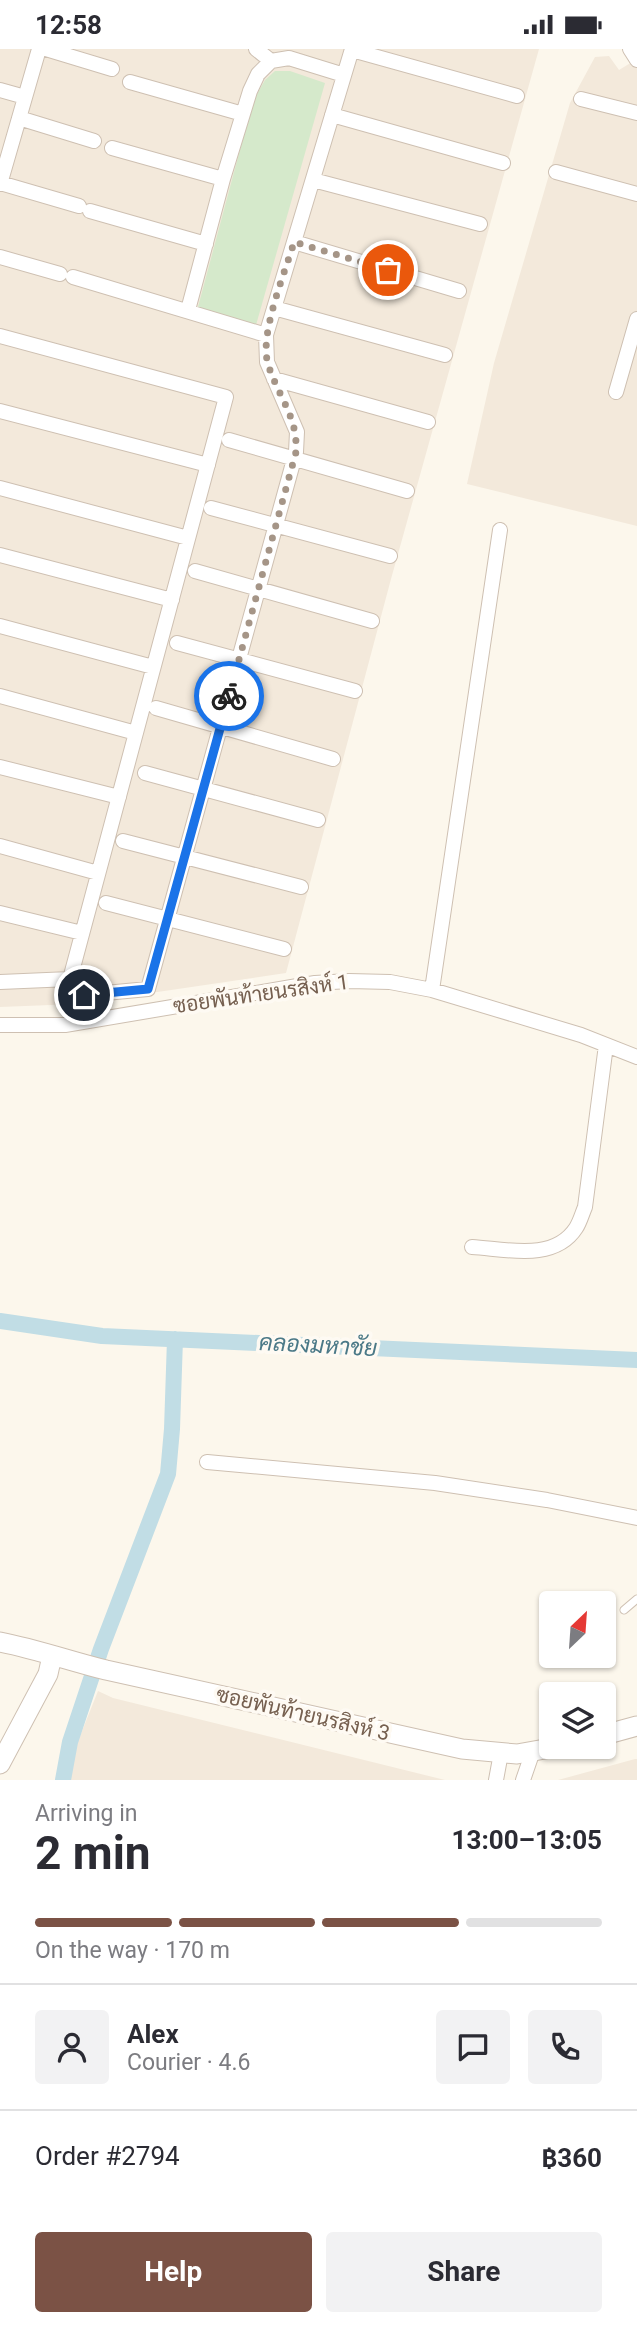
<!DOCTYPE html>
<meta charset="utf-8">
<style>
body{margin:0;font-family:Roboto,Sarabun,sans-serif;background:#f2f2f3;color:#2b2b33;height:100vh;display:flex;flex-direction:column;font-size:26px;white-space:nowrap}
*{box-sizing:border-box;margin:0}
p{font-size:23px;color:#7c7c81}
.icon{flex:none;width:38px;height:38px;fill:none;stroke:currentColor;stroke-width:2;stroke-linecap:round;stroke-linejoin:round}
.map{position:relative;height:1731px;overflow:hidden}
.details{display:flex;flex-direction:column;background:#fff;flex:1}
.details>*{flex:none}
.needle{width:46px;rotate:25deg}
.controls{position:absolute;left:539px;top:1542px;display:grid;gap:14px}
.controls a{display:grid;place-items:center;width:77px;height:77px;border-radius:7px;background:#fff;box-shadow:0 2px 5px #0004;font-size:35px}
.pin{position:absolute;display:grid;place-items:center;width:60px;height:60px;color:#fff;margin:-30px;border:4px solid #fff;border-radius:50%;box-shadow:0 2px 7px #0007}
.courier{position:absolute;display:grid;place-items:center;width:70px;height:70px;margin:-35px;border:5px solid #1a73e8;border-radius:50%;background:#fff;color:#222;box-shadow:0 2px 9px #0007}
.overview em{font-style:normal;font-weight:700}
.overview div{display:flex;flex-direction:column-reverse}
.overview{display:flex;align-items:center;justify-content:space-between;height:119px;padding:0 35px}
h1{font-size:46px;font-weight:700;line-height:52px}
.bar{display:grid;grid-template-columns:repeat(4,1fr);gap:10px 7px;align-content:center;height:84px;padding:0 35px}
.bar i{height:9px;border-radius:5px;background:#e1e1e2}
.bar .on{background:#7b5245}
.bar p{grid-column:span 4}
.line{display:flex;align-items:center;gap:18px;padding:0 35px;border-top:2px solid #e1e1e2}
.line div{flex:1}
.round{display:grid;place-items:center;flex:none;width:74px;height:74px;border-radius:7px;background:#f2f2f3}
.primary-button{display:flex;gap:14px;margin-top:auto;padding:14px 35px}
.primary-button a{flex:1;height:80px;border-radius:7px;background:#7b5245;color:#fff;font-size:28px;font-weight:700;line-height:80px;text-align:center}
.primary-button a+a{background:#f2f2f3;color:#2b2b33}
.status{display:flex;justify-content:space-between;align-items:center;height:49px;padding:0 35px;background:#fff;direction:ltr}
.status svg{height:19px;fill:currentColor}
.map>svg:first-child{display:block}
.residential{fill:#f3e9db}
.green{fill:#d5e9cb}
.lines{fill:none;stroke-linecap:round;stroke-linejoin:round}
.canal{stroke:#c1dde5;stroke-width:16}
.service-casing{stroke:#cec0b2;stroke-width:9}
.minor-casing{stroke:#cec0b2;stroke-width:16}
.tertiary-casing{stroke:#cec0b2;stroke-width:21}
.service{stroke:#fff;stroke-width:7}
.minor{stroke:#fff;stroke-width:14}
.tertiary{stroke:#fff;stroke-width:19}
.done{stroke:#a59587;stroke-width:7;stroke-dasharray:0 12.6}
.route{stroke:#1a73e8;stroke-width:9}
.labels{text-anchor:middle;stroke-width:7;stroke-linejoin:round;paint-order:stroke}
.street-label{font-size:21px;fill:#766050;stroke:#fefaf3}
.water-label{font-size:23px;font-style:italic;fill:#4b7987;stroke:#fefaf3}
</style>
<div class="status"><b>12:58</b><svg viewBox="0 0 49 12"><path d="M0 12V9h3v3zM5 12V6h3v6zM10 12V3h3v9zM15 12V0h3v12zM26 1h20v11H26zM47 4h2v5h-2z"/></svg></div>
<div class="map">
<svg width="637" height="1731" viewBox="0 0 637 1731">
<rect width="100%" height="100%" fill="#fcf7ec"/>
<path class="residential" d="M0,0H539L391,530L286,924L76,955L0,958Z
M609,7L619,21L637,10V477L467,435L494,314L570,54L595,8Z
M98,1642L113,1649L445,1731H70L72,1707Z
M635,1710H637V1731H558Z"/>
<path class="green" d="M275,22H290L325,34L256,276L198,258L253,52L265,31Z"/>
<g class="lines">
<path class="canal" d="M0,1272L102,1287L637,1311
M63,1731L70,1693L101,1600L168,1425L172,1380L175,1290"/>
<g class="service-casing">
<path id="service" d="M624,1561L637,1550"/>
</g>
<g class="minor-casing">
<path id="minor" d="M46,0L112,20
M256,0L271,12
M630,0L637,11
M352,1L517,47
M130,33L243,65
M0,41L25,48
M581,50L637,64
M332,66L503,114
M19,69L94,92
M112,99L223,130
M556,123L637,145
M313,131L480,175
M0,134L79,157
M0,135L39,0
M90,162L206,195
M294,193L459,242
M0,208L60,225
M73,228L266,286
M274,259L445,306
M188,261L223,130L250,42L258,25L271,12L289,9L344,26
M0,287L226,348L70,930L0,933
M274,330L428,373
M616,343L637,270
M0,362L208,416
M229,391L407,442
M0,439L188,489
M211,459L390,507
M0,506L172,551
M195,522L372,572
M0,577L153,618
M177,594L355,642
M0,647L136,684
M156,659L333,710
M0,718L119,748
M145,724L318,771
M123,792L301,838
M0,797L98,824
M106,854L284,900
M0,864L82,884
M432,941L500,481
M84,946L148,940L296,403L297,383L267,313L266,286L352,0
M0,976H65L315,934L349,932L390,933L432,941L581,986L637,1008
M472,1198C506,1200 554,1213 576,1179C580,1173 582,1165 585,1158L606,996
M207,1413L435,1434L547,1451L637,1469
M496,1731L501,1704
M523,1731L533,1702"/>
</g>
<g class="tertiary-casing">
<path id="tertiary" d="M0,1593C36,1600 70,1612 106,1621L462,1700L517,1705L556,1698
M604,1686L637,1677
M0,1715L48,1625L52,1607"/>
</g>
<use href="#service" class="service"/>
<use href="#minor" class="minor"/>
<use href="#tertiary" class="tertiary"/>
</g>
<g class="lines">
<path class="done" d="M229,647L296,403C298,367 278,348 268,315C259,285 285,224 294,193L388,221"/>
<path class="route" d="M84,946L148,940L229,647"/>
</g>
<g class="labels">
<g class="street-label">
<text transform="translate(261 945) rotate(-8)" y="7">ซอยพันท้ายนรสิงห์ 1</text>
<text transform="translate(303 1665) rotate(13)" y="7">ซอยพันท้ายนรสิงห์ 3</text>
</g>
<g class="water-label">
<text transform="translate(318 1296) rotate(3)" y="8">คลองมหาชัย</text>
</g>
</g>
</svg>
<div class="controls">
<a><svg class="needle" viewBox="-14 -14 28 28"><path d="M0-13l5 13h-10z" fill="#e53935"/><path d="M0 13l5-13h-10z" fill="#7c7c81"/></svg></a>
<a><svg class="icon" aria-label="layers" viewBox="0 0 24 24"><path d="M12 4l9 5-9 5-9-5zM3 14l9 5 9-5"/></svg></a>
</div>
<div class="pin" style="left:388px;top:221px;background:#ea580c"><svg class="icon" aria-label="bag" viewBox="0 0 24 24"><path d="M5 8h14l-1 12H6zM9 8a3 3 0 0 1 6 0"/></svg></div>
<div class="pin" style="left:84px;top:946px;background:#1f2937"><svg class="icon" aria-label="home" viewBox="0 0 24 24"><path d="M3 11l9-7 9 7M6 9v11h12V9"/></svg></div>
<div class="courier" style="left:229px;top:647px"><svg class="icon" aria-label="bike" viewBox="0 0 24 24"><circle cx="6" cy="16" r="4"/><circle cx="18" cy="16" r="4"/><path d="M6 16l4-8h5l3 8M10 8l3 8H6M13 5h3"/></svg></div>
</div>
<section class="details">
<div class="overview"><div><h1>2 min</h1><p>Arriving in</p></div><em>13:00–13:05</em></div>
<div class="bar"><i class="on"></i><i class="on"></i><i class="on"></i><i></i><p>On the way · 170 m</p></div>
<div class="line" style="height:126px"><a class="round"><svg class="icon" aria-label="person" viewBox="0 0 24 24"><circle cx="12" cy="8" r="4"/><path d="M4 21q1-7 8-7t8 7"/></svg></a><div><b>Alex</b><p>Courier · 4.6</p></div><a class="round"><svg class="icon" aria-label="chat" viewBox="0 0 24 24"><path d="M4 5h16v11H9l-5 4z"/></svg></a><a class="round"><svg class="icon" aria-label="phone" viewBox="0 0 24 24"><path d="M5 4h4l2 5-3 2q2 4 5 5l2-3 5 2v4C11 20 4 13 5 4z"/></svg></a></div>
<div class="line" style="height:91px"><div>Order #2794</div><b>฿360</b></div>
<div class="primary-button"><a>Help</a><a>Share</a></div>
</section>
